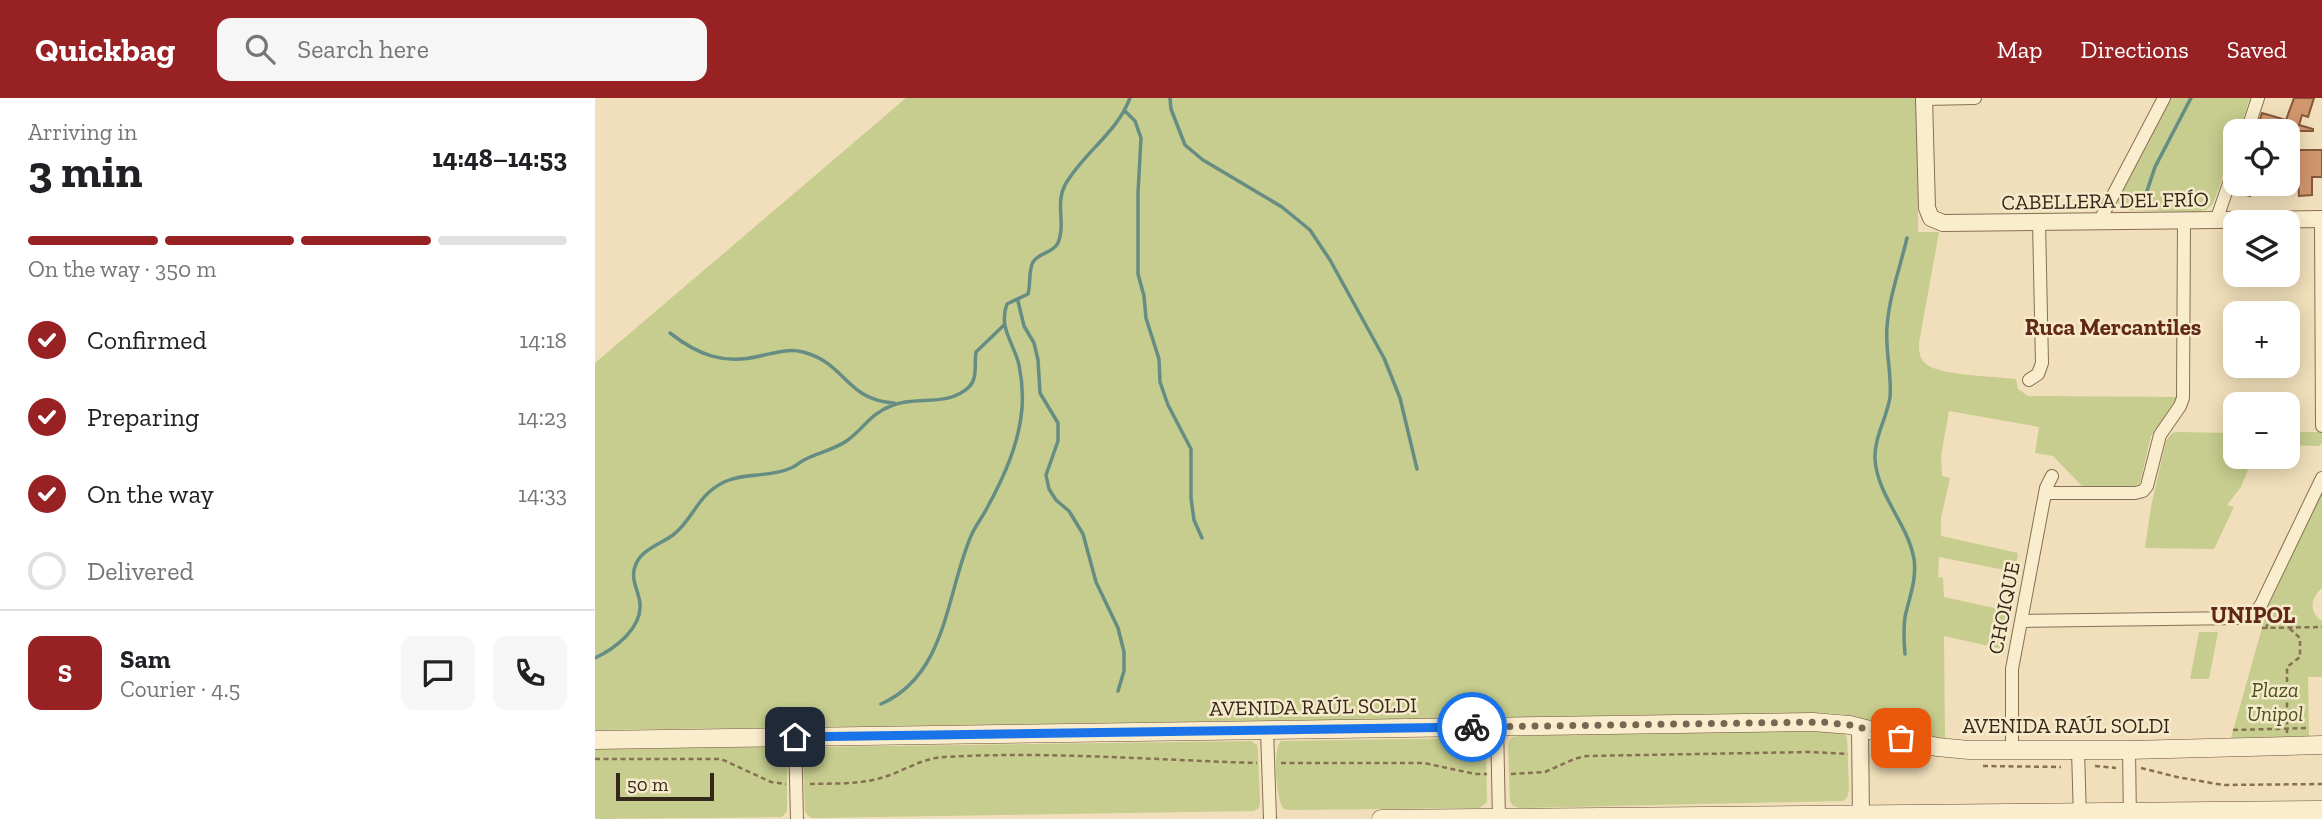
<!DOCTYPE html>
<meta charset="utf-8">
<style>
body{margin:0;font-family:"Zilla Slab",serif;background:#f6f6f6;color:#202124;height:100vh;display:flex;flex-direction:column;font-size:26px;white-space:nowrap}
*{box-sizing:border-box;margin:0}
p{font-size:23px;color:#757577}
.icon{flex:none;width:38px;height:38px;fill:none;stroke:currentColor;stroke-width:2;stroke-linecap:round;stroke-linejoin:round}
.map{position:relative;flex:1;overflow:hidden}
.side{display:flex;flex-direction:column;background:#fff;width:595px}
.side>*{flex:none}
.tools{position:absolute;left:1628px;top:21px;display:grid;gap:14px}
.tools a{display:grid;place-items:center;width:77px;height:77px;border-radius:14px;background:#fff;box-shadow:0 4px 18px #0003;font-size:35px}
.scale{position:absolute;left:21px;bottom:18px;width:98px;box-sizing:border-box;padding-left:7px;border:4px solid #35271a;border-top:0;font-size:19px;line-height:24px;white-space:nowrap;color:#35271a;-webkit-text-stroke:5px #f7eaca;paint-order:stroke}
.pin{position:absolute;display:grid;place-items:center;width:60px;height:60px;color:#fff;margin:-30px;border-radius:14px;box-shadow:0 4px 10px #0006}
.courier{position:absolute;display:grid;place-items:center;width:70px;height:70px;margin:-35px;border:5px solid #1a73e8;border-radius:50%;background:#fff;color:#222;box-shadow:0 2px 9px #0007}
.summary em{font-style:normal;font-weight:700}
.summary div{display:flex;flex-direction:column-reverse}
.summary{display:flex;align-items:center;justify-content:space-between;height:119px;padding:0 28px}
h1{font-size:46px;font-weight:700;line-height:52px}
.bar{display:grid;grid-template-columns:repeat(4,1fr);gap:10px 7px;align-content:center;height:84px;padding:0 28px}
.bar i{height:9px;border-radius:5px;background:#e0e0e0}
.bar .selected{background:#982123}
.bar p{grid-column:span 4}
.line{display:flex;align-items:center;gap:18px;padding:0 28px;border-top:2px solid #e0e0e0}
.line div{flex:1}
.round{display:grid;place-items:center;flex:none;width:74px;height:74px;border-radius:14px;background:#f6f6f6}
ol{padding:0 28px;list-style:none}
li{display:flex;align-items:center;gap:21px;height:77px}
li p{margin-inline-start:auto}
li .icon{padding:7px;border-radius:50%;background:#982123;color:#fff;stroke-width:4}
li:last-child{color:#757577}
li i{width:38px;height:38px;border:4px solid #e0e0e0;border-radius:50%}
header{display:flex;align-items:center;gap:42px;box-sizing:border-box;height:98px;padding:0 35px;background:#982123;color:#fff}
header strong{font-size:33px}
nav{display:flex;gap:38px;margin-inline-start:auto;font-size:24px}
.search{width:490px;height:63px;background:#f6f6f6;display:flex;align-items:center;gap:18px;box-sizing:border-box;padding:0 24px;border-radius:14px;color:#757577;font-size:26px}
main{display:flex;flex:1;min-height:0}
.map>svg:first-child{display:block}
.green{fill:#c6cd8e}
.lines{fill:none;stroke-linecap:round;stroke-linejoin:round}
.stream{stroke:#668d83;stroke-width:3.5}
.building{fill:#d0966e;stroke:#875739;stroke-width:2}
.minor-casing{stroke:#876f54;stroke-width:14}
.tertiary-casing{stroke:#876f54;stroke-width:18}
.secondary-casing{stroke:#685037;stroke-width:19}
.path{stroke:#876f54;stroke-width:2.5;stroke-dasharray:5 3.5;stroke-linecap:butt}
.minor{stroke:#faedcd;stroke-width:12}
.tertiary{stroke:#faedcd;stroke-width:16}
.secondary{stroke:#faedcd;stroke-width:18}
.done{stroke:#766752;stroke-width:7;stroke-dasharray:0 12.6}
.route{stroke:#1a73e8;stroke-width:9}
.labels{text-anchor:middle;stroke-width:5;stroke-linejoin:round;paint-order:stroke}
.street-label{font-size:21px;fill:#35271a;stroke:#f7eaca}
.park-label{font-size:21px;font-style:italic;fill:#46521f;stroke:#f7eaca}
.neighbourhood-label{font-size:23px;font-weight:bold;fill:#632717;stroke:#f7eaca}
</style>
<header>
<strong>Quickbag</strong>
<div class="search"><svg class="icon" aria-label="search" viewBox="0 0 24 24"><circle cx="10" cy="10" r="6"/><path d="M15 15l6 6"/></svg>Search here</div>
<nav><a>Map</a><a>Directions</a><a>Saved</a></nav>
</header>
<main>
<section class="side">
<div class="summary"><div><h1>3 min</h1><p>Arriving in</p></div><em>14:48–14:53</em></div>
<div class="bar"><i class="selected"></i><i class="selected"></i><i class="selected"></i><i></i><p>On the way · 350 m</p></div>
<ol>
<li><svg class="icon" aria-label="check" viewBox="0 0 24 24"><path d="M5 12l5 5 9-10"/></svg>Confirmed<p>14:18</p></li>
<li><svg class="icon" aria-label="check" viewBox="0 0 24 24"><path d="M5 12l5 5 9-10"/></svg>Preparing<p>14:23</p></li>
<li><svg class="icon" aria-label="check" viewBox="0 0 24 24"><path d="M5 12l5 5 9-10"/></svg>On the way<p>14:33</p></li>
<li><i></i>Delivered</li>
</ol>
<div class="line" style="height:126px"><b class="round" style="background:#982123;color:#fff">S</b><div><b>Sam</b><p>Courier · 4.5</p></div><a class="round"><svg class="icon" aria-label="chat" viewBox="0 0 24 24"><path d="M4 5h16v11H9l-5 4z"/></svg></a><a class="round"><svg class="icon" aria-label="phone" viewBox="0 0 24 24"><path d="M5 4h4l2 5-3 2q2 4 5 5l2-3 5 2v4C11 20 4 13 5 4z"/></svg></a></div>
</section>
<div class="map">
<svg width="1727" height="721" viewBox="0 0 1727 721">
<rect width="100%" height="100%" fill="#f0dfba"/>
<path class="green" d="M311,0H1322L1323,134H1344L1324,245C1324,253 1324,260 1331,266C1343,277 1402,279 1421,281L1423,291L1433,298L1583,299L1556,338L1545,385L1537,389L1487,388L1458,358L1440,355L1444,329L1354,313L1346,358L1347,378L1355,380L1346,420V438L1423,455L1420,474L1344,459L1343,479L1348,480L1349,499L1413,513L1407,551L1349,538L1350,642L1246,616L1225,615L0,632V265Z
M1576,0H1655L1644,33H1640V45L1618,106L1611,112L1600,114L1527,112L1523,105V97Z
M1582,334L1640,335V359H1658L1646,389L1632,407L1639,409L1619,451L1550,450L1556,409L1571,343L1577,335Z
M1692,334H1727V345L1724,348L1692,347Z
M1727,393V490C1715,500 1714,515 1727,523V579H1713L1714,638L1636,640L1673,509Z
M1604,534H1623L1614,581H1595Z
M1242,632L1248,633L1252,640L1254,692L1252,700L1248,703L924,710L918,708L915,703L913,648L916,640L922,638Z
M882,640L888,643L891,652L892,704L885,710L696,712L689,711C681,702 677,652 686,643Z
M656,643L662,647L663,652L665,704L664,710L659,713L217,720L213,718L210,713L208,659L210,653L216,649Z
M180,649L188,652L192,658V713L187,719L0,721V651Z"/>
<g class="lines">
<path class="stream" d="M575,0L576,11L590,47L608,62L687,109L715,132L735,162L789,260L805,300L822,371
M530,13L540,23L546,40L543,95V176L549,198L551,220L564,261L565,284L573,307L596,351V400L599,422L607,440
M1547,108L1560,69L1596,0
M423,203L429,228L439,245L443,262L445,295L463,325V343L451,377L454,391L461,402L474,413L488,436L501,484L523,530L529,554V573L523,593
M75,235C103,257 129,267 165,258C179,255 194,250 208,254C251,265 251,302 299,305
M1310,556C1309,544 1308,532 1310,519C1314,500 1322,482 1319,461C1313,426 1282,397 1280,361C1279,339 1292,320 1295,299C1297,276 1290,252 1292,229C1294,199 1305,170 1312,140
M0,560C19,551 47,531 45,506C44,492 34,481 41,466C47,451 66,446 78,437C99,421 101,398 129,384C150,374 174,380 196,370C201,368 205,364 209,362C224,354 239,352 253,342C270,329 276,315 298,307C323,298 353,309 374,289C383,280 379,266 381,254L409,227
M286,606C352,577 351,496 376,438C380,428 387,420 392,410C409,379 424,346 427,310C428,296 427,281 424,267C419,245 403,230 412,206L433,196C436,185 433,174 438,164C444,154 457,156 463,145C471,126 460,106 470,87C488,55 522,35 535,0"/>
</g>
<path class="building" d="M1699,0H1719L1713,19L1707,17L1704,27L1718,31V33H1702L1697,52H1727V79H1717V97L1704,98L1703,83H1694L1692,33H1661L1667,15L1691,22Z
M1643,86H1659L1655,98L1640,94Z"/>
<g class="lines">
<g class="minor-casing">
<path id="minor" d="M1329,1L1380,0
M1652,33L1663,0
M1726,121L1727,328
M1621,123L1640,68
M1504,124L1569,0
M1434,282L1443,276L1447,265L1444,124
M1450,395H1540L1548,393L1552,388L1565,337L1585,308L1588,300L1589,123
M1427,523L1645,520L1658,517L1666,507L1727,380
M902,628L904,721
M672,632L675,721
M200,639L202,721
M1483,652L1485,721
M1534,652L1535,721
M1417,653V571L1451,390L1457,378"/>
</g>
<g class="tertiary-casing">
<path id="tertiary" d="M1329,0L1332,110L1336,120L1348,125L1727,121
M1265,629L1266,721"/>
</g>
<g class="secondary-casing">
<path id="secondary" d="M0,642L1218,624L1255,627L1342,649L1374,652H1534L1727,647
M786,721L1727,712"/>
</g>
<path class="path" d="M1667,530L1727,529
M1671,531L1675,517
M1638,632L1714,630
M1692,635V569L1705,559V540L1694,530
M1280,658L1329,662
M0,661H126L176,684L191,686
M686,665H829L880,676H892
M1388,668L1466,669
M1500,668L1521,670
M1546,670L1582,679L1628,687L1727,686
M916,676L950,674L979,661L991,658L1216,654L1253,656
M215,686C239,685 265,687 289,679C309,673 327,660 349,659C453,653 558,662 662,665"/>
<use href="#minor" class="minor"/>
<use href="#tertiary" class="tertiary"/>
<use href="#secondary" class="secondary"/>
</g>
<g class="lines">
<path class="done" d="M877,629L1227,624L1255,627L1306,640"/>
<path class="route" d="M200,639L877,629"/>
</g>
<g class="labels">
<g class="street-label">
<text transform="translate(1510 103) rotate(-1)" y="7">CABELLERA DEL FRÍO</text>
<text transform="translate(1409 510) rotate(-79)" y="7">CHOIQUE</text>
<text transform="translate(718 609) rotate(-1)" y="7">AVENIDA RAÚL SOLDI</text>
<text x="1471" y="635">AVENIDA RAÚL SOLDI</text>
</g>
<g class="park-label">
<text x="1680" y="599">Plaza<tspan x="1680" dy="24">Unipol</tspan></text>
</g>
<g class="neighbourhood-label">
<text x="1518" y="237">Ruca Mercantiles</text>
<text x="1658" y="525">UNIPOL</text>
</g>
</g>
</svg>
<div class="tools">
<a><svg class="icon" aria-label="locate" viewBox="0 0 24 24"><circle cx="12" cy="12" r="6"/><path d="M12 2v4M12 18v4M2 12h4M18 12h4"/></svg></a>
<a><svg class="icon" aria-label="layers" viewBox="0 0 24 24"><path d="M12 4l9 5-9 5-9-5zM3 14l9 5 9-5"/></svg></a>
<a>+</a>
<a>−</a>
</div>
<div class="scale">50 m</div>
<div class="pin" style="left:1306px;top:640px;background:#ea580c"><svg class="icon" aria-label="bag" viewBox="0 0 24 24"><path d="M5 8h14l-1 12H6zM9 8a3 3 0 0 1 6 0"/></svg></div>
<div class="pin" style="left:200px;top:639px;background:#1f2937"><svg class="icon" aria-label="home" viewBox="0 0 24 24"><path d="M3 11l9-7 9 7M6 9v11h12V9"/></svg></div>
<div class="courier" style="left:877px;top:629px"><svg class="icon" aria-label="bike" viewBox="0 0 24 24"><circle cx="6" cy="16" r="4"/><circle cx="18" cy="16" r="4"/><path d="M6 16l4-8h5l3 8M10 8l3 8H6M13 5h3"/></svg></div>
</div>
</main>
